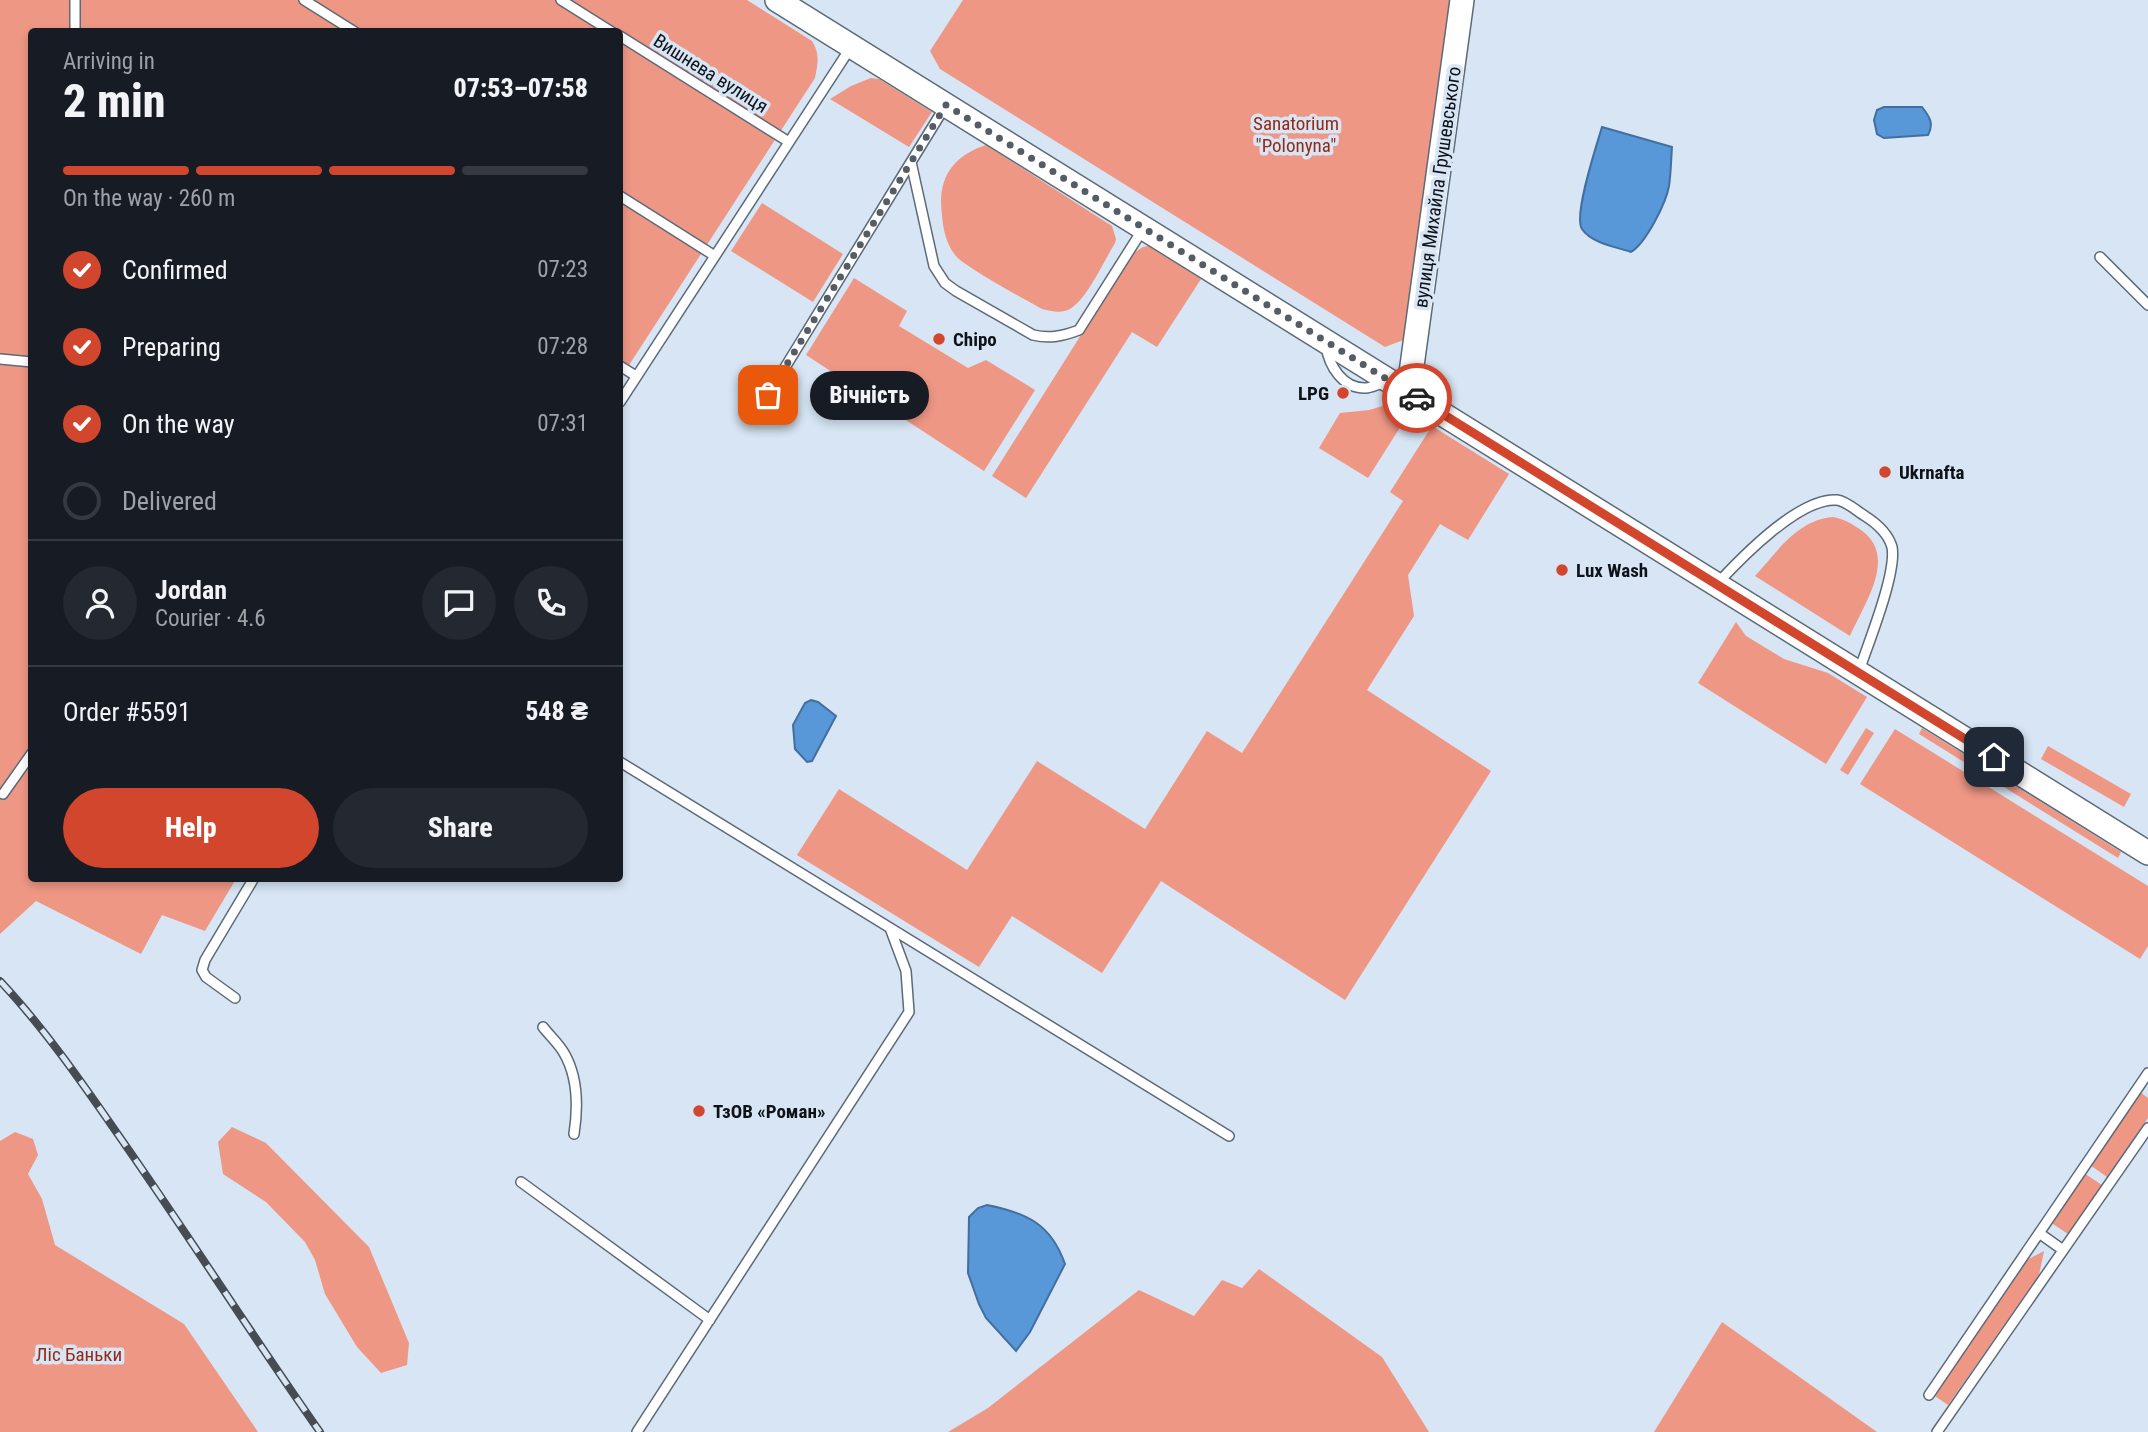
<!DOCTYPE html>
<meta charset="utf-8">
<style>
body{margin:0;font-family:"Roboto Condensed",sans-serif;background:#242831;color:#f1f3f6;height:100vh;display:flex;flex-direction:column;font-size:26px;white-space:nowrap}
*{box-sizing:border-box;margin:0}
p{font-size:23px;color:#9ea1a6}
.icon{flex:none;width:38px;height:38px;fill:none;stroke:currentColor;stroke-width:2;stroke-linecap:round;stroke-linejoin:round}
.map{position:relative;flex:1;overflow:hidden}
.panel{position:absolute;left:28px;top:28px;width:595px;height:854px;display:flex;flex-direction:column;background:#171b24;border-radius:7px;box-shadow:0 4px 10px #0003}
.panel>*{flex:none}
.pin{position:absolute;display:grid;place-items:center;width:60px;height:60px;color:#fff;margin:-30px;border-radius:14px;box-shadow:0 4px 10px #0006}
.courier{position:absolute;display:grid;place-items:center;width:70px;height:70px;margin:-35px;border:5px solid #d2462d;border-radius:50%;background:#fff;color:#222;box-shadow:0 2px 9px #0007}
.bubble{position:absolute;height:49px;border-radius:24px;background:#171b24;box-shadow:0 4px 10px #0003;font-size:23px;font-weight:800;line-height:49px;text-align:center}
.summary em{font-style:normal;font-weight:800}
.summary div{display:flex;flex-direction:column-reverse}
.summary{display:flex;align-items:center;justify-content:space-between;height:119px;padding:0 35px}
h1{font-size:46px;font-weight:800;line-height:52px}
.bar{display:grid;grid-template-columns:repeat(4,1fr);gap:10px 7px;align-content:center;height:84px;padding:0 35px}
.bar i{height:9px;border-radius:5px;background:#363941}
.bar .selected{background:#d2462d}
.bar p{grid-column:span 4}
.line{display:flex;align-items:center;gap:18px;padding:0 35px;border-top:2px solid #363941}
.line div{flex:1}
.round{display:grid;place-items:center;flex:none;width:74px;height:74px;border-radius:37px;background:#242831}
ol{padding:0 35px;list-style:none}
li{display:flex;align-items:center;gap:21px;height:77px}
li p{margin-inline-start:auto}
li .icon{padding:7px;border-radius:50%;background:#d2462d;color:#fff;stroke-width:4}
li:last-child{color:#9ea1a6}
li i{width:38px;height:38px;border:4px solid #363941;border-radius:50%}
.cta{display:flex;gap:14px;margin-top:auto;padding:14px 35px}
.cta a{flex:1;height:80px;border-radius:42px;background:#d2462d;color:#fff;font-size:28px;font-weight:800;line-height:80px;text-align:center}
.cta a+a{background:#242831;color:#f1f3f6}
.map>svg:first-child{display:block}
.green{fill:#ef9785}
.water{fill:#5897d8;stroke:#426f9e;stroke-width:2}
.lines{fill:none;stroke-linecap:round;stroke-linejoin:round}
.service-casing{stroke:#5d6a77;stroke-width:12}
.tertiary-casing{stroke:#5d6a77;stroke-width:26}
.service{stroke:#fff;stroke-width:9}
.tertiary{stroke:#fff;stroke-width:23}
.rail-casing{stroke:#454c54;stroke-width:8}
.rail{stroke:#d7e5f4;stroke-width:5;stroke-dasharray:16;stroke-linecap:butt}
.done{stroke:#545c65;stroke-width:7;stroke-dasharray:0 12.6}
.route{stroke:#d2462d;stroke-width:9}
.poi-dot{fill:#d2462d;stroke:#d7e5f4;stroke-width:2.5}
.labels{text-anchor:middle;stroke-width:7;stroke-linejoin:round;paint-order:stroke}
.street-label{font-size:19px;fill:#0e1318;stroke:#d7e5f4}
.park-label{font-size:19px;fill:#952915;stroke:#d7e5f4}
.poi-label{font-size:19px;font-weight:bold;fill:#0e1318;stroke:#d7e5f4;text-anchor:start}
</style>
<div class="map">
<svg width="2148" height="1432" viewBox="0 0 2148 1432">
<rect width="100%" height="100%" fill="#d7e5f4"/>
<path class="green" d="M0,0H747L812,41C820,54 818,63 815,78L620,379V32H32V878L236,879L205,931L162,915L141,954L36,901L0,934Z
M963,0H1453L1406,339L1385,347L940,69L930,51Z
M871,78L879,79L932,112L909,147L830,99L851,86Z
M986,145L1112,226L1116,239L1115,243C1104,261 1087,299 1070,309C1061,314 1051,311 1042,309C1026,300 963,266 955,255C946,243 943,229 942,215C937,179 952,156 986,145Z
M762,203L843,254L813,302L731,251Z
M1148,246L1201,279L1157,347L1132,332L1026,498L992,476L1132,254L1143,247Z
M854,278L907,311L899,326L968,368L986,360L1035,390L984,471L806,355Z
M1386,405L1406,418L1368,478L1319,448L1340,413L1369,410Z
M1432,426L1509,474L1468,540L1440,524L1408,575L1414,616L1367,690L1491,771L1345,1000L1161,881L1102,973L1012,916L979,967L797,855L839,789L967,870L1037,761L1145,829L1207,731L1242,753L1403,501L1390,492Z
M1833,517C1843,519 1849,522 1858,528C1900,554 1865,602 1850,636L1755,576C1777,552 1797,520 1833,517Z
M1736,622L1746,636L1784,659L1828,673L1867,697L1826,764L1698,683Z
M1866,728L1874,733L1848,775L1840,770Z
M1922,728L2121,852L2118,858L1919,734Z
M1895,729L2148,886V946L2140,959L1860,784Z
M2048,746L2131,794L2124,807L2041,759Z
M2140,1092L2148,1098V1118L2107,1177L2090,1165Z
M232,1127L266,1143L369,1247L409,1343L407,1365L381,1373L357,1347L325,1294L315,1260L305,1242L266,1202L223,1174L218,1142Z
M15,1132L33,1139L38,1155L28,1174L42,1199L55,1245L184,1324L258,1432H0V1141Z
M2084,1173L2102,1185L2068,1234L2050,1222Z
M2044,1251L2039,1275L1948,1405L1932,1394L2023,1262Z
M1259,1269L1382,1357L1429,1432H948L988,1408L1139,1290L1194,1316L1222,1280L1242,1288Z
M1722,1322L1877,1432H1654Z"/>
<path class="water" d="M1884,107H1922C1930,117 1934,124 1928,135L1884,138L1877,134L1874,120L1877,110Z
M1602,127L1672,147C1671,160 1671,173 1669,186C1666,203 1646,243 1631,252C1616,247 1591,243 1582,229C1573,216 1597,144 1602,127Z
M811,700L818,702L836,716L812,761L807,762L795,749L793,725L805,703Z
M987,1205C1027,1213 1051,1224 1065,1264L1030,1332L1016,1351L986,1318L979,1304L968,1273L969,1217L978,1208Z"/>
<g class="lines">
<g class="service-casing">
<path id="service" d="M75,0V32
M304,0L355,32
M561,0L612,32
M620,36L789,142
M946,105L911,162L934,266L945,283L956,291L1033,335C1050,339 1063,336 1079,330L1143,229
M620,196L715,256
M2100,257L2148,305
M1326,346C1329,366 1343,389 1366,388C1371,388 1378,384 1383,383
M0,359L32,362
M620,366L636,376
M620,402L851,47
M754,418L911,162
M1717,584C1741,558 1800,497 1837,500C1846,501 1857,511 1865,516C1876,523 1888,533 1892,547C1897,573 1868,644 1859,671
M620,762L1229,1136
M3,794L32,753
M235,998L206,977L202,970L205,960L254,878
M543,1027C550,1036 559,1044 564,1053C578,1077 578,1108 574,1134
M521,1182L710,1320
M2039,1233L2063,1250
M1929,1395L2148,1073
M637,1432L909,1012L906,971L890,928
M1937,1432L2148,1128"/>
</g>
<g class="tertiary-casing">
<path id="tertiary" d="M777,0L2148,853
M1407,391L1411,373L1462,0"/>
</g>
<use href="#service" class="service"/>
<use href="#tertiary" class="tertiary"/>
<g class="rail-casing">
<path id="rail" d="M0,981C47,1031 87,1090 126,1146C192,1241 254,1338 320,1432"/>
</g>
<use href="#rail" class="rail"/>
</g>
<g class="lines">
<path class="done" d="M768,395L946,105L1417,398"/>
<path class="route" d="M1417,398L1994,757"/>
</g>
<g class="poi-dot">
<circle cx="939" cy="339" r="7"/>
<circle cx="1343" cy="393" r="7"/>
<circle cx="1885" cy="472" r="7"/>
<circle cx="1562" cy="570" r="7"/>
<circle cx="699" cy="1111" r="7"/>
</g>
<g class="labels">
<g class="street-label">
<text transform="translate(711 73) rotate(32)" y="7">Вишнева вулиця</text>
<text transform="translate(1437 187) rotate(-82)" y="7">вулиця Михайла Грушевського</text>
</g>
<g class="park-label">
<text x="1296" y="130">Sanatorium<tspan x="1296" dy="22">"Polonyna"</tspan></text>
<text x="79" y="1361">Ліс Баньки</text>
</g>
<g class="poi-label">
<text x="953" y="346">Chipo</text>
<text x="1329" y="400" text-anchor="end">LPG</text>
<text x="1899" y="479">Ukrnafta</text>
<text x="1576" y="577">Lux Wash</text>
<text x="713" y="1118">ТзОВ «Роман»</text>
</g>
</g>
</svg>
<div class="pin" style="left:768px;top:395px;background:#ea580c"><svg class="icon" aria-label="bag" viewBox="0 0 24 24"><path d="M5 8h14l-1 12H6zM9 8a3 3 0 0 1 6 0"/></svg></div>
<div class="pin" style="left:1994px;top:757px;background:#1f2937"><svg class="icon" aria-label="home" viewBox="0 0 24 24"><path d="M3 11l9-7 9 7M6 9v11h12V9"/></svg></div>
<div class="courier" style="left:1417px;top:398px"><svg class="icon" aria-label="car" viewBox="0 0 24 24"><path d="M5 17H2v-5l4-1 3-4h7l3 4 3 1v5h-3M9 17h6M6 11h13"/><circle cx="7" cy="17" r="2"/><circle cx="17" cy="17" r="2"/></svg></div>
<div class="bubble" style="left:810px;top:371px;width:119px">Вічність</div>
<section class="panel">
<div class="summary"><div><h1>2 min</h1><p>Arriving in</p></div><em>07:53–07:58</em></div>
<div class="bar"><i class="selected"></i><i class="selected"></i><i class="selected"></i><i></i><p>On the way · 260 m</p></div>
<ol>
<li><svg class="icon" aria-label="check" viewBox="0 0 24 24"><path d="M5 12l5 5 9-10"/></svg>Confirmed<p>07:23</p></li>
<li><svg class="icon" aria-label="check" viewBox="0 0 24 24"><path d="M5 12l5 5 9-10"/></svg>Preparing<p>07:28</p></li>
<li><svg class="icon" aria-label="check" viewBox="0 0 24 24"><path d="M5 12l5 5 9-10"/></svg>On the way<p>07:31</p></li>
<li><i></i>Delivered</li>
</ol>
<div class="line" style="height:126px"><a class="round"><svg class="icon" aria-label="person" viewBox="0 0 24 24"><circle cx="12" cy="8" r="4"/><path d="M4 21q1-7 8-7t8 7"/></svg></a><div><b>Jordan</b><p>Courier · 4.6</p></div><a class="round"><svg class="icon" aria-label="chat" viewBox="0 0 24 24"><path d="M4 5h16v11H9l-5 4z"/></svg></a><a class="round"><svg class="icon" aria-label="phone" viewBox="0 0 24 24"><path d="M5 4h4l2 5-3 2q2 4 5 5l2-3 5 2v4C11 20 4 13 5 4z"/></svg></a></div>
<div class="line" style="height:91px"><div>Order #5591</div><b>548 ₴</b></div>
<div class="cta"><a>Help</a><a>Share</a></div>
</section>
</div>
